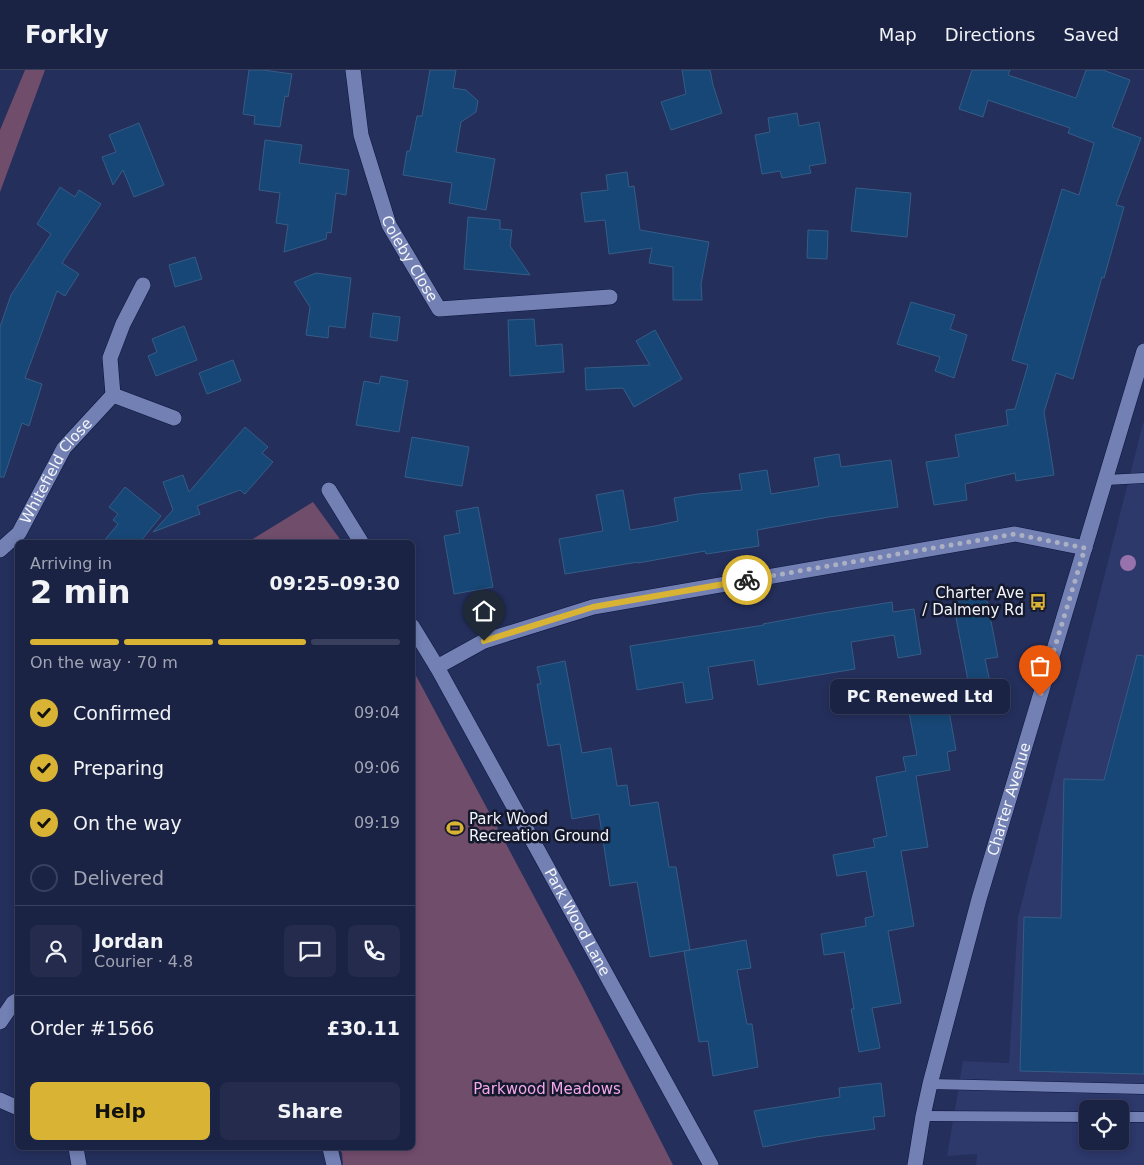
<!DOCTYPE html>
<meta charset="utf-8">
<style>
body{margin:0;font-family:"DejaVu Sans",sans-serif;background:#242b4c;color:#f1f3f6;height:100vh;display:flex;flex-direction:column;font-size:19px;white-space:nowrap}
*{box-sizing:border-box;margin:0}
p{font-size:16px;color:#a0a4b3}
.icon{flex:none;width:28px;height:28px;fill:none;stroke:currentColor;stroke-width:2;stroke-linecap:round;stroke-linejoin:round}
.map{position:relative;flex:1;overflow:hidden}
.side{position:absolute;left:15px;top:470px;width:400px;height:610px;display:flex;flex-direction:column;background:#1b2345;border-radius:8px;box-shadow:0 2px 8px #0003,0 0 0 1px #39405e}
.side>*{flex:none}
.controls{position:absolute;left:1079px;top:1030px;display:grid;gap:10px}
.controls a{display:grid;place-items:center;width:50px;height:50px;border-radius:8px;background:#1b2345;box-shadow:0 2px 8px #0003,0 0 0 1px #39405e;font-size:25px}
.pin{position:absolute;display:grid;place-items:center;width:42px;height:42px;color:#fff;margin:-51px -21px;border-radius:50% 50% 50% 0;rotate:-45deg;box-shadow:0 0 5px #0007}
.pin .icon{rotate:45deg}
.courier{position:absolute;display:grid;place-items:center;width:50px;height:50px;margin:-25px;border:4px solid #d9b334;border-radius:50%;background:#fff;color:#222;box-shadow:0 1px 6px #0007}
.bubble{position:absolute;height:35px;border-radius:8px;background:#1b2345;box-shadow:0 2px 8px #0003,0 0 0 1px #39405e;font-size:16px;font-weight:600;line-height:35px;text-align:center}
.summary em{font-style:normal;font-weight:600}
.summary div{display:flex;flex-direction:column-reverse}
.summary{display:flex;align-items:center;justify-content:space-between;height:85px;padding:0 15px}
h1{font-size:32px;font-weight:600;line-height:38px}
.bar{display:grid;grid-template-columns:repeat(4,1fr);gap:8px 5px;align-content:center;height:60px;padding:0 15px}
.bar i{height:6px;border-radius:4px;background:#39405e}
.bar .active{background:#d9b334}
.bar p{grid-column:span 4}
.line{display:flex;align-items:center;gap:12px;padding:0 15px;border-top:1px solid #39405e}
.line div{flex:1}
.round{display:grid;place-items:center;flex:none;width:52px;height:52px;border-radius:8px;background:#242b4c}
ol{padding:0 15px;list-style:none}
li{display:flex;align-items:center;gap:15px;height:55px}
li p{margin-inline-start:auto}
li .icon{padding:5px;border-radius:50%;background:#d9b334;color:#111;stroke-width:4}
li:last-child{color:#a0a4b3}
li i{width:28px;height:28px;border:2px solid #39405e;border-radius:50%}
.cta{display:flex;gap:10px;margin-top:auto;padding:10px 15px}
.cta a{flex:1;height:58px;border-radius:8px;background:#d9b334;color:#111;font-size:20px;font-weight:600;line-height:58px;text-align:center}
.cta a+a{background:#242b4c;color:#f1f3f6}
header{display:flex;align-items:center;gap:30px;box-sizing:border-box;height:70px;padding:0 25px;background:#1b2345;border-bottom:1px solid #39405e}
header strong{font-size:24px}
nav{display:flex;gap:28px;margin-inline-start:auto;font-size:18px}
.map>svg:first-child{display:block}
.built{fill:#2d386b;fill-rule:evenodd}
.green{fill:#714d6c}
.building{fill:#174776;stroke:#365c86}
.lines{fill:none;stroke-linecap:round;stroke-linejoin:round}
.service-casing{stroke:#0e153f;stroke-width:11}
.minor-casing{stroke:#0e153f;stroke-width:16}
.tertiary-casing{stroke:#0e153f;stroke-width:16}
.service{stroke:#7280b4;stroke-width:10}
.minor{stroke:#7280b4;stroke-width:15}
.tertiary{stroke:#7280b4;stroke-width:15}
.tree{fill:#9872ab}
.done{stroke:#abb0c3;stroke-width:5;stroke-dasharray:0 9}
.route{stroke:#d9b334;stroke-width:6}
.labels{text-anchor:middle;stroke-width:5;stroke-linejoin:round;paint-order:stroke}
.street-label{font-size:15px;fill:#f3f5fa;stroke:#14192d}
.poi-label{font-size:15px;fill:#f3f5fa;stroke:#14192d;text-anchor:end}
.park-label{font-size:15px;fill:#f6a8eb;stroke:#14192d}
</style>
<header>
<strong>Forkly</strong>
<nav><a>Map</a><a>Directions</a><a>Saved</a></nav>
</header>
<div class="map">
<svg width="1144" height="1095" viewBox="0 0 1144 1095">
<rect width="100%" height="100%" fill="#242f5c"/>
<path class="built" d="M1143,353H1144V1095H976L977,1084L947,1086L963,991L1009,993L1018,847ZM1088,1039H1120V1071H1088Z"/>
<path class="green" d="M25,0H45L0,122V60Z
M313,432L342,472H248Z
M413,600L582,916L673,1095H343L342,1083L339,1078H412Z"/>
<path class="building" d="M249,0H263L292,4L288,27L285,26L280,57L254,54L255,46L243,44Z
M430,0H456L453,18L466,20L478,31L476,42L461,52L456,82L495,89L486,140L449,133L452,113L403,105L407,81H410L417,46H422Z
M682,0H710L713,15L722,43L671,60L661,32L686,24Z
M972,0H1010L1008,5L1076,28L1086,0H1103L1130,10L1112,57L1141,68L1116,135L1124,137L1104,208L1102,207L1073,309L1056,303L1044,342L1054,405L1016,411L1015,403L965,414L967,430L934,435L926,392L959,387L955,365L1008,355L1006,340L1015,339L1028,295L1012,290L1022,255L1062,119L1079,125L1094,73L1068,63L1070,58L988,30L983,47L959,39Z
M797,43L799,56L819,52L826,93L809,96L811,103L782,108L780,101L762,104L755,65L770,62L768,48Z
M139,53L164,115L134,127L123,100L113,115L102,87L116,82L109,65Z
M265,70L302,75L299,93L349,100L346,125L336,123L331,163L327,162L326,169L284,182L288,155L276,153L280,123L259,120Z
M627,102L629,117L634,116L640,160L709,172L701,214L702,230H673V197L649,193L652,178L609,184L605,150L585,152L581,123L608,120L606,105Z
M60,117L75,127L79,120L101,134L62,193L79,204L65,226L57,221L25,308L42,314L29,356L22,353L4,407H0V257L11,225L51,164L37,154Z
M856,118L911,123L907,167L851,161Z
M468,147L500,150V159L512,160L510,176L530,205L464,199Z
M808,160L828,161L827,189L807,188Z
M195,187L202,209L175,217L169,195Z
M316,203L351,208L345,258L329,256L328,268L306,265L310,237L294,212Z
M911,232L955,245L950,259L967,265L954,308L935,301L940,287L897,274Z
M373,243L400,247L397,271L370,267Z
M534,249L536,276L562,274L564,302L510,306L508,250Z
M184,256L197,290L156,306L148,286L157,282L152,269Z
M655,260L682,309L634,337L623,318L586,320L585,298L650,295L636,271Z
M233,290L241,311L207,324L199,303Z
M381,306L408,311L399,362L356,355L364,311L379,314Z
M245,357L268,377L262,383L273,392L245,424L240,420L197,436L200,444L153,462L173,440L163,412L183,405L189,422Z
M412,367L469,377L462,416L405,407Z
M839,384L841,397L891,390L898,437L829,447L757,460L759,476L706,484L705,481L638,493V492L565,504L559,469L603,461L596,425L623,420L630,460L655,456L678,451L674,428L698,424L742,420L739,404L767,400L771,424L819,416L814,388Z
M125,417L161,446L140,472H103L118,454L113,450L118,444L109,437Z
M478,437L493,517L454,524L444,466L460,463L456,441Z
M986,526L998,587L985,589L990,612L969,616L953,532Z
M892,532L893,542L914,539L921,584L898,588L894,565L851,572L855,599L758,615L754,590L708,597L713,629L686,633L683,612L637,620L630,576L764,555L763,554L817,544Z
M1137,585L1144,586V1004L1020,1001L1024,847L1061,848L1064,709L1104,710Z
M565,591L582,683L611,678L617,716L627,715L630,736L658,732L669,797H676L690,880L650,887L637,812L610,816L599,744L572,749L560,674L548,676L537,614H541L537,597Z
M947,630L956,680L947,682L950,700L916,706L928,777L901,781L914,856L888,861L901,933L872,938L880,978L859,982L851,939H854L844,882L824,885L821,864L866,856L865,848L874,846L866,801L837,806L833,785L875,777L873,769L887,766L876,707L906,701L903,687L917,685L908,637Z
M746,870L751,898L737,900L747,954H752L758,997L713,1006L708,971L699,972L684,881Z
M881,1013L885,1046L873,1047L875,1059L816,1067L763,1077L754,1041L840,1027L839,1018Z"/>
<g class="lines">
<g class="service-casing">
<path id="service" d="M1106,410L1144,408
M930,1014L1144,1019
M923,1046L1088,1047
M1120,1047H1144"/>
</g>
<g class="minor-casing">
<g id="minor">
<path id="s1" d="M353,0L361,65L389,155L439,239L610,227"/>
<path d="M113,325L110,288L123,254L143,215"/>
<path d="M329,420L361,472"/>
<path id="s2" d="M0,480L19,463L64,378L113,325L174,348"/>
<path id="s3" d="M412,556L437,597L711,1095"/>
<path d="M437,597L484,571L593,537L1015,464L1085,478"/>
<path d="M0,952L13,933L18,930"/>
<path d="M0,1030L18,1038"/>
<path d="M76,1078L79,1095"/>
<path d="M330,1078L334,1095"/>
</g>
</g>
<g class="tertiary-casing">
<g id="tertiary">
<path id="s4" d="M915,1095L923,1046L930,1014L979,829L1144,281"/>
</g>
</g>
<use href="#service" class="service"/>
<use href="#minor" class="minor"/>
<use href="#tertiary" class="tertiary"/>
</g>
<circle class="tree" cx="1128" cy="493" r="8"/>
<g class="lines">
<path class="done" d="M747,510L1015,464L1085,478L1040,626"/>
<path class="route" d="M484,571L593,537L747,510"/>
</g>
<defs>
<g id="bus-bare" transform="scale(1.35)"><path d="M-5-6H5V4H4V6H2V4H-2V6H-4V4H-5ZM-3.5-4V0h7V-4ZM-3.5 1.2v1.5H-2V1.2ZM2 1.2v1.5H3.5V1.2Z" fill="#d9b334" stroke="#14192d" stroke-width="2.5" paint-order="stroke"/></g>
<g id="stadium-bare" transform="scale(1.35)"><path d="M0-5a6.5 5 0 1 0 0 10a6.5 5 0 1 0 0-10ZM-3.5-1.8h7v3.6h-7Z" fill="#d9b334" stroke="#14192d" stroke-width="2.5" paint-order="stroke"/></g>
</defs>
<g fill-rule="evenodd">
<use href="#bus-bare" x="1038" y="532"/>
<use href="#stadium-bare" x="455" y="758"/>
</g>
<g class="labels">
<g class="street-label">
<text dy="5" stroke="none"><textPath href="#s1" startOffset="199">Coleby Close</textPath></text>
<text dy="5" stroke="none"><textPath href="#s2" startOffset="98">Whitefield Close</textPath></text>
<text dy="5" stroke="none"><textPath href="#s4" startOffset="378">Charter Avenue</textPath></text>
<text dy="5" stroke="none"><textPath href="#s3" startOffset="339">Park Wood Lane</textPath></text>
</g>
<g class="poi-label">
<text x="1024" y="528">Charter Ave<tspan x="1024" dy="17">/ Dalmeny Rd</tspan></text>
<text x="469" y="754" text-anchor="start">Park Wood<tspan x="469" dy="17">Recreation Ground</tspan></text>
</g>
<g class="park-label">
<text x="547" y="1024">Parkwood Meadows</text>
</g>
</g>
</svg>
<div class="controls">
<a><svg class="icon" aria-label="locate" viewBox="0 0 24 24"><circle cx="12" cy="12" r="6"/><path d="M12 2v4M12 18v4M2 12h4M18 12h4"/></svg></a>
</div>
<div class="pin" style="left:1040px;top:626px;background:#ea580c"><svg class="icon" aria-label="bag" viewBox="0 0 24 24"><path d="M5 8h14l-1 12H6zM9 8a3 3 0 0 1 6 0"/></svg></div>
<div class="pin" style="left:484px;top:571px;background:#1f2937"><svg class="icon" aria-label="home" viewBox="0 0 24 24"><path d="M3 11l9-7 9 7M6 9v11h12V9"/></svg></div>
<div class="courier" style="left:747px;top:510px"><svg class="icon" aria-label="bike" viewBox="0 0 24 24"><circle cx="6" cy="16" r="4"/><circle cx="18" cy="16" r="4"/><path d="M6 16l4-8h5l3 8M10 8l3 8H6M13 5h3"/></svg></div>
<div class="bubble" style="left:830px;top:609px;width:180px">PC Renewed Ltd</div>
<section class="side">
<div class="summary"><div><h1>2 min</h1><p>Arriving in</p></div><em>09:25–09:30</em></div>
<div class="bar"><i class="active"></i><i class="active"></i><i class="active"></i><i></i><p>On the way · 70 m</p></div>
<ol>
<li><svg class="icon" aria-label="check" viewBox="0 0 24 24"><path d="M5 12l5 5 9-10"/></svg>Confirmed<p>09:04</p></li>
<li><svg class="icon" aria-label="check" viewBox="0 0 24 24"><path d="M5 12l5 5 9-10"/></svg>Preparing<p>09:06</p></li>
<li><svg class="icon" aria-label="check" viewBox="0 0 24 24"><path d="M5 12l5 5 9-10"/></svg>On the way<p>09:19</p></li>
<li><i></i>Delivered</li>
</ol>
<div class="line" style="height:90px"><a class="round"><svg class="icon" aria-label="person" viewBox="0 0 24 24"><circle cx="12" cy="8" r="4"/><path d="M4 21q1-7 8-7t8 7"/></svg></a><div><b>Jordan</b><p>Courier · 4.8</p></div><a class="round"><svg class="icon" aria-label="chat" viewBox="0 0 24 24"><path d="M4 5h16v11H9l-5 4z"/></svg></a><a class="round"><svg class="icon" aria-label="phone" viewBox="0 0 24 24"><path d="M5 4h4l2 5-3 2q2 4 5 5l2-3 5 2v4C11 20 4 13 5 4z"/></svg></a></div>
<div class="line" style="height:65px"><div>Order #1566</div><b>£30.11</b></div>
<div class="cta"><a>Help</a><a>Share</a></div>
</section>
</div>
